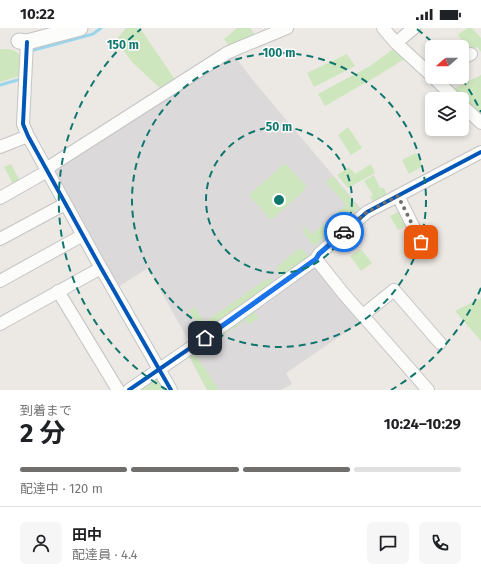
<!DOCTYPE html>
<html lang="ja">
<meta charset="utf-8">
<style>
body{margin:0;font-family:"Fira Sans","Noto Sans JP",sans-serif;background:#f6f6f6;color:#202124;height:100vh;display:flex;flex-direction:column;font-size:15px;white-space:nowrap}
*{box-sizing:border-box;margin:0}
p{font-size:13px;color:#757577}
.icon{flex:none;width:22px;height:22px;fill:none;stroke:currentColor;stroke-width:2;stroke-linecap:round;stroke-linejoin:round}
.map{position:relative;height:362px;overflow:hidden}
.drawer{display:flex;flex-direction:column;background:#fff;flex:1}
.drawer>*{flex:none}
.needle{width:26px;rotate:250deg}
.buttons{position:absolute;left:425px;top:12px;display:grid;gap:8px}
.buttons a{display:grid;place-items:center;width:44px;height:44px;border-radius:6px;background:#fff;box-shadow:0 2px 6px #0003;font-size:20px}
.pin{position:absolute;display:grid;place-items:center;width:34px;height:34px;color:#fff;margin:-17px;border-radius:8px;box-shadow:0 2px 6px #0006}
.courier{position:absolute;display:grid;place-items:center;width:40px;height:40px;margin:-20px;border:3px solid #1a73e8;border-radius:50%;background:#fff;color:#222;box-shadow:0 1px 5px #0007}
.overview em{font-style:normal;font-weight:700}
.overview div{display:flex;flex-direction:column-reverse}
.overview{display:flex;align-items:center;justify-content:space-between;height:68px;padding:0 20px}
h1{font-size:26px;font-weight:700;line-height:30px}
.bar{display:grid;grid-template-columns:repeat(4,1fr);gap:6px 4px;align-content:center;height:48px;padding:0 20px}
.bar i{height:5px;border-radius:3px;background:#e0e0e0}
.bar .selected{background:#706f6e}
.bar p{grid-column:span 4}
.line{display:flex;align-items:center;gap:10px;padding:0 20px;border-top:1px solid #e0e0e0}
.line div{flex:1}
.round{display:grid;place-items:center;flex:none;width:42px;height:42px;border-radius:6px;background:#f6f6f6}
.status{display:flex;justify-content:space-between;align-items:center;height:28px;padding:0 20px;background:#fff;direction:ltr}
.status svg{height:11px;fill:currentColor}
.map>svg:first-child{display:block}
.industrial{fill:#dcd9db}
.green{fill:#cee6be}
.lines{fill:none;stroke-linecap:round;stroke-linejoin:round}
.stream{stroke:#99d6ec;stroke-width:3}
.minor-casing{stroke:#c5c4c5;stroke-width:14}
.tertiary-casing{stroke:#c5c4c5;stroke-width:17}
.minor{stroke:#fcfcfb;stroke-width:12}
.tertiary{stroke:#fcfcfb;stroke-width:15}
.cycleway-casing{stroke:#fff;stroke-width:6}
.cycleway{stroke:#0057b8;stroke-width:4}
.done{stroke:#706f6e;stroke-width:4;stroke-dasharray:0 7.2}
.route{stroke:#1a73e8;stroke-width:5}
.ring{fill:none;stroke:#0f766e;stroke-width:2;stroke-dasharray:7 5}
.centre{fill:#0f766e;stroke:#fff;stroke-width:2}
.ring-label{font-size:12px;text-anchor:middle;font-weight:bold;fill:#0f766e;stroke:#fff;stroke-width:3;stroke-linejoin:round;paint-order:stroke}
</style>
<div class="status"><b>10:22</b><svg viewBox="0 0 49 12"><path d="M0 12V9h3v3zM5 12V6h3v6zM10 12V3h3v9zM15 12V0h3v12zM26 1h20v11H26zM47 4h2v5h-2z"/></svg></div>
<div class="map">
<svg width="481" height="362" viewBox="0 0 481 362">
<rect width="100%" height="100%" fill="#ece8e4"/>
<path class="industrial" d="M233,26L252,51L363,183L313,228L190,315L148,240L118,259L52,145L54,139Z
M313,239L318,240L362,293L286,345L292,356L281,362H207L189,328Z"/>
<path class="green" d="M126,0H140L176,53L162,62L132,34L116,12Z
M236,0H250L255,7L229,18L224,11L236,1Z
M468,0H472L481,10V24L477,19L468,24L458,6Z
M396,19L406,30L379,47L325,78L318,66L370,38Z
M0,21C23,20 22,29 20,48L0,54Z
M347,26L355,38L314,59L307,45Z
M481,47V86H479L453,61Z
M348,99L362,120L351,127L338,107Z
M416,125L423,138L409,146L402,132Z
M285,135L306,158L304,163L271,192L249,167Z
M11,136L21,155L14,158L4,139Z
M371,136L375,145L348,160L337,147L349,139L355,146Z
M374,147L380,160H384L388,169L374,175L370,169L373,167L364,153Z
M333,148L359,180L314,218L305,207L303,201L305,199L312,206L346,177L326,154Z
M398,184L406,198L398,202L390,188Z
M301,220L310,230L285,248L280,247L276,240L298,221Z
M361,221L372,235L361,243L350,228Z
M268,250L272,253V258L204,305L189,283L194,279L205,294Z
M481,270V313L455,283Z
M253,282L259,290L249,297L245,292L196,327L219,362H207L189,328Z
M160,346L168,362H137Z"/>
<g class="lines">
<path class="stream" d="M34,22L93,6L101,0
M0,57L21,51"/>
<g class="minor-casing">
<path id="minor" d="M383,0L396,15L432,48
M27,14L23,96L28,108L101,240L171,362
M396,15L414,0
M462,30L471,26
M433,49L456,71
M462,77L481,95
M0,119L28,108
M398,168L421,214
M0,170L44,145L52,137L227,25L236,21L287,0
M0,211L65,176
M316,231L343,265L428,362
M0,253L83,207
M58,263L118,362
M363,287L394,262L440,315
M0,296L101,240
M129,362L231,292L316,231L319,226L367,184L481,124"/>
</g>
<g class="tertiary-casing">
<path id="tertiary" d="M19,13L27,14L80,0"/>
</g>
<use href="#minor" class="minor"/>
<use href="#tertiary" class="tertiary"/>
<g class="cycleway-casing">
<path id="cycleway" d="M27,14L23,96L28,108L101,240L171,362
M129,362L231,292L316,231L319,226L367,184L481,124"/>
</g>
<use href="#cycleway" class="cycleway"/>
</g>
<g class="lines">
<path class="done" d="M344,204L367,184L398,168L421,214"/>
<path class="route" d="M205,310L316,231L319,226L344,204"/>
</g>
<g class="ring">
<circle cx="279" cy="172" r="73"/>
<circle cx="279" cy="172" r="147"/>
<path d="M481 260A220 220 0 0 1 391 362M167 362A220 220 0 0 1 141 1M417 1A220 220 0 0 1 436 18M462 51A220 220 0 0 1 481 84"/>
</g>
<circle cx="279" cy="172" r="6" class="centre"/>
<g class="ring-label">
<text x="123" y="21">150 m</text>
<text x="279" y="29">100 m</text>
<text x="279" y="103">50 m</text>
</g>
</svg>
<div class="buttons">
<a><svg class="needle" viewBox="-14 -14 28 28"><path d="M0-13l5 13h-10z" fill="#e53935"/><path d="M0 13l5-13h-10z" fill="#757577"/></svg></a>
<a><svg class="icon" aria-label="layers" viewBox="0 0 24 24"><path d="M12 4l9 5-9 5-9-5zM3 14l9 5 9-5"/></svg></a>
</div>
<div class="pin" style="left:421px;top:214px;background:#ea580c"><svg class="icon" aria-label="bag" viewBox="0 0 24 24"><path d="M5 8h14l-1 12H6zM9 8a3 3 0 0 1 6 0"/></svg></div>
<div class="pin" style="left:205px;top:310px;background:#1f2937"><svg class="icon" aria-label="home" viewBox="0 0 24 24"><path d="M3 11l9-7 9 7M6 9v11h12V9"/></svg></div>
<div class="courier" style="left:344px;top:204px"><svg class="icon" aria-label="car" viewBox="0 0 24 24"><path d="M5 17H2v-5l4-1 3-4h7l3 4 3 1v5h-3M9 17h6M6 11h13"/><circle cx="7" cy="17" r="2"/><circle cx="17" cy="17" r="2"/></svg></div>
</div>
<section class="drawer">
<div class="overview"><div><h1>2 分</h1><p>到着まで</p></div><em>10:24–10:29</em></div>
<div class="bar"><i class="selected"></i><i class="selected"></i><i class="selected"></i><i></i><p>配達中 · 120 m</p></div>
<div class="line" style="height:72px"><a class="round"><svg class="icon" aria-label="person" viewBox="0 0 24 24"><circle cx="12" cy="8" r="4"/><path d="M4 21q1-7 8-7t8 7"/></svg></a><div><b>田中</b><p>配達員 · 4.4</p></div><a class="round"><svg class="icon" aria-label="chat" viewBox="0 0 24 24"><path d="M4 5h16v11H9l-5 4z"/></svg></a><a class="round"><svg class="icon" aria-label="phone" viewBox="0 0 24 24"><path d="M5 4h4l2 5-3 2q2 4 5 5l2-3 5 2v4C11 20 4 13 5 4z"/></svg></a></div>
</section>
